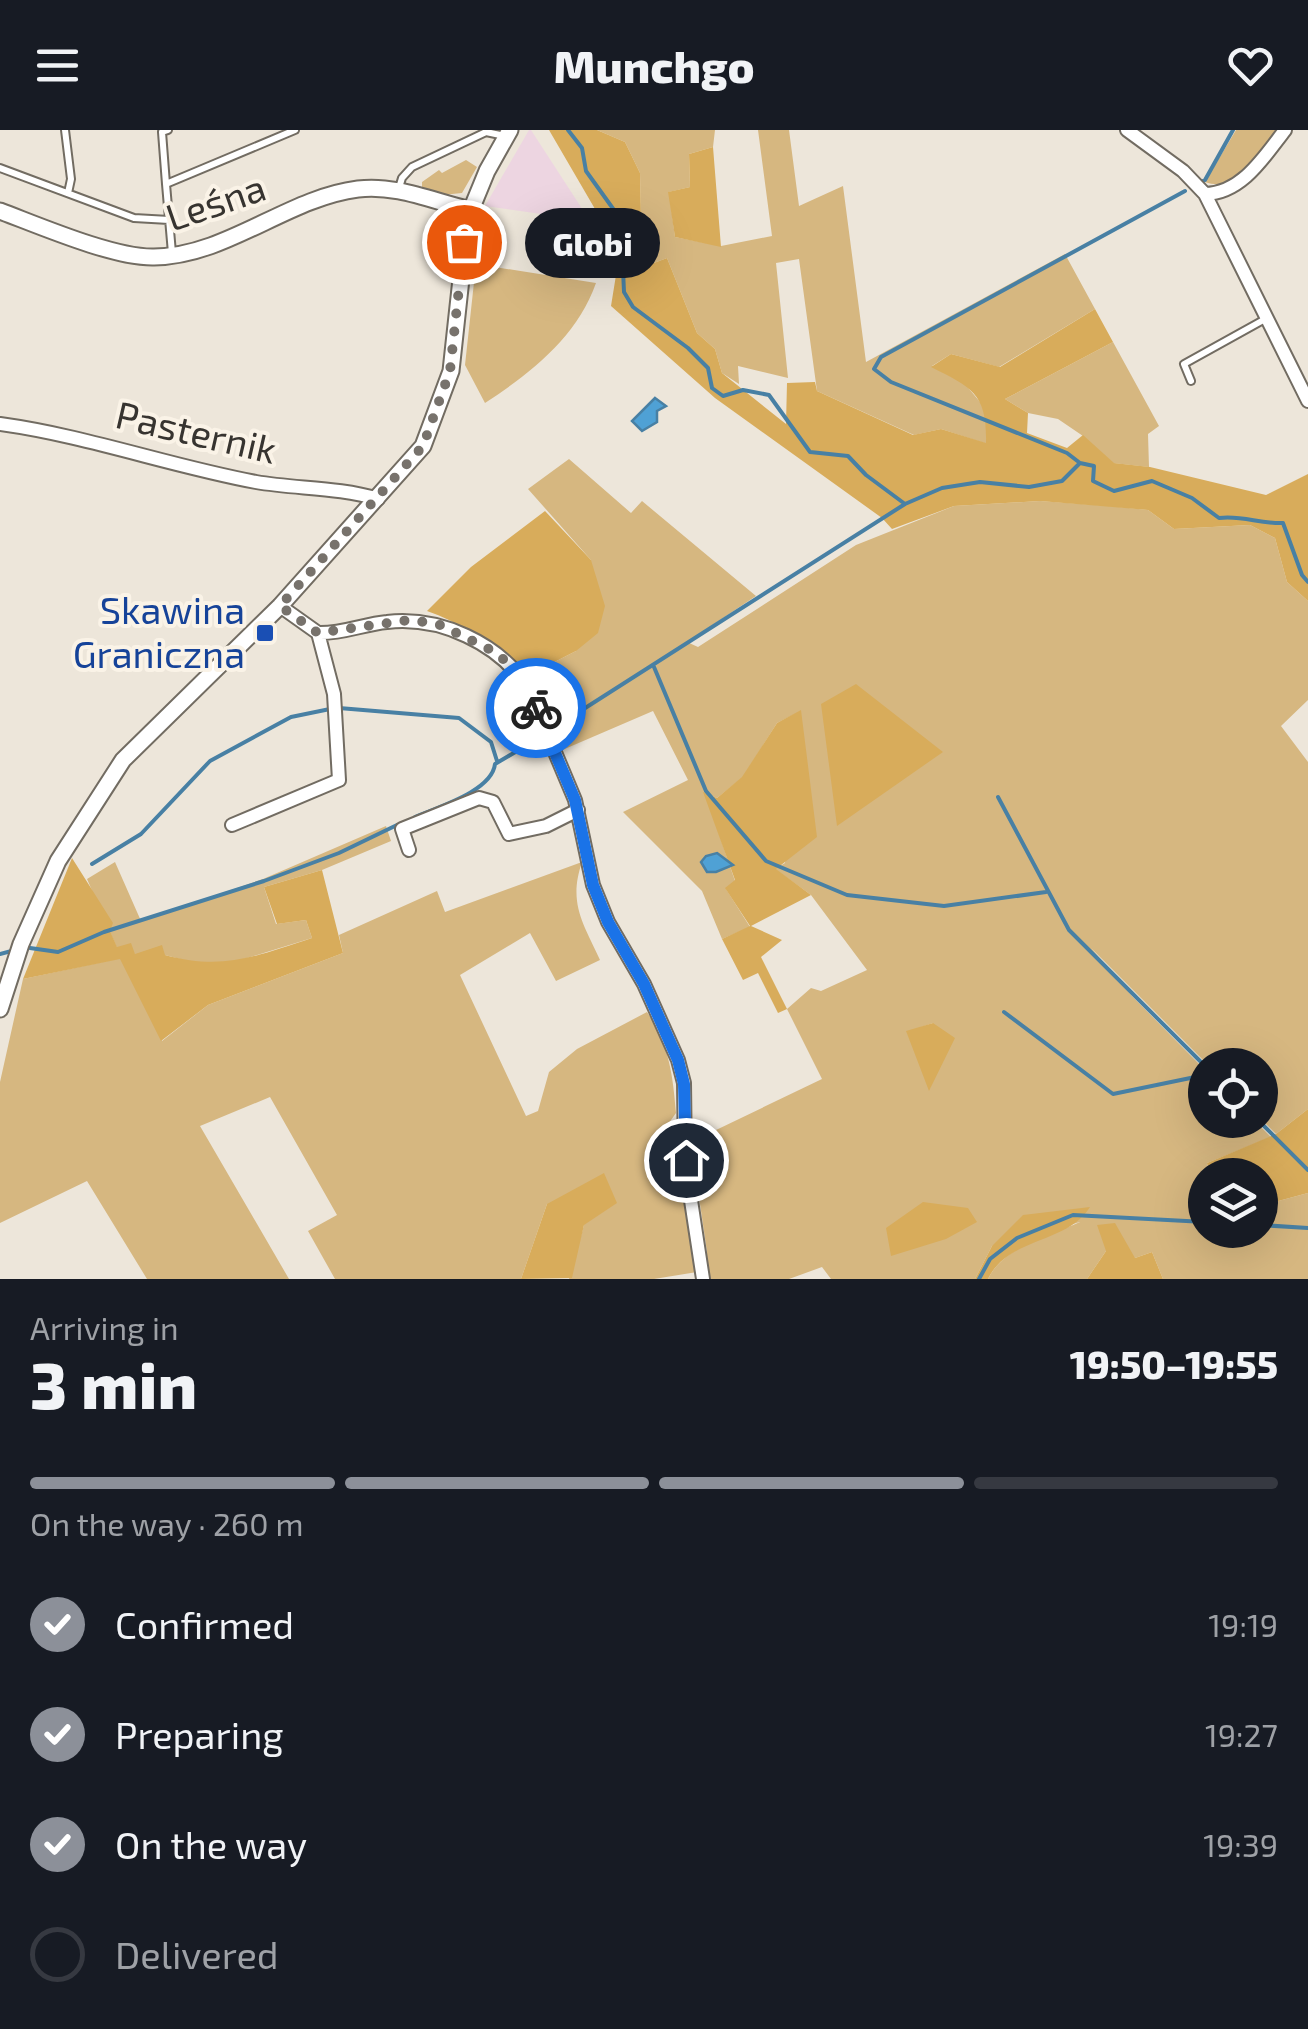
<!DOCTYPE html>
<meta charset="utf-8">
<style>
body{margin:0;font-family:"Exo 2",sans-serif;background:#20242c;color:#f1f3f6;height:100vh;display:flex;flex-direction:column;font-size:38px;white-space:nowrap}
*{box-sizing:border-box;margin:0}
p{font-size:32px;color:#9ea1a6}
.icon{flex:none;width:55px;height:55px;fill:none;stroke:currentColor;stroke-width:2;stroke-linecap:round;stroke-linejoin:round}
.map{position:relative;height:1149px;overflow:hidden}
.sheet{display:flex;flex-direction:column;background:#171b24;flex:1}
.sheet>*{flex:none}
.tools{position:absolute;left:1188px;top:918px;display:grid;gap:20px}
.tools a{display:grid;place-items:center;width:90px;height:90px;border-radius:50%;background:#171b24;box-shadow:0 10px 40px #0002;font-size:50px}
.pin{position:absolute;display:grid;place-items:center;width:85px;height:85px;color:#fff;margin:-42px;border:5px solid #fff;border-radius:50%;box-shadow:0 2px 10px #0007}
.courier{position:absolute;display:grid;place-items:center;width:100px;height:100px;margin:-50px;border:8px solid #1a73e8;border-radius:50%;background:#fff;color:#222;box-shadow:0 2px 12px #0007}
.bubble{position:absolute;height:70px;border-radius:35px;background:#171b24;box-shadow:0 10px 40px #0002;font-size:32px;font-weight:800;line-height:70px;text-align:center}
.summary em{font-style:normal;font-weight:800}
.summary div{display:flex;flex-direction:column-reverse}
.summary{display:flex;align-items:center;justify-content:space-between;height:170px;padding:0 30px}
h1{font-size:65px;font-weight:800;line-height:75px}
.bar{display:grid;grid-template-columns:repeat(4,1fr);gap:15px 10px;align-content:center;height:120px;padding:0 30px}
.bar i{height:12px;border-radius:8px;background:#363941}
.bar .on{background:#8c9099}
.bar p{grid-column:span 4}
ol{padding:0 30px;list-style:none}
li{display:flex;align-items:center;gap:30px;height:110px}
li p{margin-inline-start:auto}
li .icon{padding:10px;border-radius:50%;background:#8c9099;color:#fff;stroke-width:4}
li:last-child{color:#9ea1a6}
li i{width:55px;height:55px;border:5px solid #363941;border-radius:50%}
header{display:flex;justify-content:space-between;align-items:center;height:130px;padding:0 30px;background:#171b24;font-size:45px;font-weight:800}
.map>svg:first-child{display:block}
.commercial{fill:#edd5e1}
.green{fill:#d6b780;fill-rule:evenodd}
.forest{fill:#d8ac5b}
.water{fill:#4fa1d5;stroke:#4880a4;stroke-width:2.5}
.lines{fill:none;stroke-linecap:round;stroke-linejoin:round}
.stream{stroke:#4880a4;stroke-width:4}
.service-casing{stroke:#726c62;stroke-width:10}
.minor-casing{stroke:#726c62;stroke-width:16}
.tertiary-casing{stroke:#726c62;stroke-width:19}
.service{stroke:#fff;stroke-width:6}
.minor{stroke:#fff;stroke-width:12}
.tertiary{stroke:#fff;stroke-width:15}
.done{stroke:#77726c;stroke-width:10;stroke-dasharray:0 18}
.route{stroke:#1a73e8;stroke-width:12}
.transit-dot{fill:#1a4fb4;stroke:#faf3e7;stroke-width:4}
.labels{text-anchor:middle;stroke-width:8;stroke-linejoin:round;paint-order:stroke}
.street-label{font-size:38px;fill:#373430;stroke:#faf3e7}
.transit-label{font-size:38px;fill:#164399;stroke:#faf3e7;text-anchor:end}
</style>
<header><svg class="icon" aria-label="menu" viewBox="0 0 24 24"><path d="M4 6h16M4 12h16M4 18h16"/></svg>Munchgo<svg class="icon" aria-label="heart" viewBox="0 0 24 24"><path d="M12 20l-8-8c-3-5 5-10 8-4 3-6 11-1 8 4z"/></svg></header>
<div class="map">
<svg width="1308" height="1149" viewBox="0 0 1308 1149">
<rect width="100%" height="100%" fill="#ede6da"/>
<path class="commercial" d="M529,0H531L590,91L485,76Z"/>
<path class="green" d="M597,0H715L713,17L689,24L690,57L669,62L675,107L721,116L772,106L758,0H789L799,76L843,56L866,232L1065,124L1095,179L999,237L951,224L932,236L965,254L985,278L987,314L941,299L914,305L817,261L799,129L776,133L788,248L738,236L739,254L722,243L715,219L697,203L667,128L630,142L641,87L640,43L625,12Z
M1236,0H1279C1261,23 1240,64 1205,52Z
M466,30L477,37L462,63L442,65L422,58V52L439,40L442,43Z
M476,134L596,153C577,207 531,243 485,273L465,235Z
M1113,212L1159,296L1148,304L1149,337L1113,333L1083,306L1058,289L1028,283L1005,269Z
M569,329L631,383L642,371L756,466L687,512L698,517L856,415L954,376L1040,371L1109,376L1148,380L1174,399L1250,395L1275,408L1287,452L1308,471V570L1281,596L1308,632V979L1276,1004L1260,988V935H1208L1091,818L1132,866L1205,940V990H1254L1271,1007L1207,1033L1205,1100H1260V1076L1308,1063V1149H1163L1152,1122L1135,1128L1106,1121L1087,1149H988C1004,1116 1049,1106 1080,1092L992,1116L975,1149H831L822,1137L789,1149H706L707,1122L691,1012L822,949L787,879L811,858L821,861L867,840L811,765L775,739L785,733L801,581L777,593L743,647L717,668L705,663L735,751L726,759L750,797L722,809L702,761L623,682L688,650L653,581L560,621L527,546L576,521L591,430L528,359ZM933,893L930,959L907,902Z
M386,696L391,711L322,740L264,757L276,794L306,790L312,808L231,833L191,832L165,825L135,824L117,818L87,749L115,732L141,791L263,749Z
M582,732C568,773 583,793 600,830L556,851L530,803L460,845L526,986L538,981L549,942L577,919L647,882C669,913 673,946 676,983L652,1017L680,1018L697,1142L654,1149H569L584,1095L547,1074L521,1149H335L308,1101L337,1085L270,967L200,996L289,1149H147L87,1051L0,1093V952L23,849L121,828L162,911L208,875L343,823L339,805L437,761L445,782Z"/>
<path class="forest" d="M549,0H597L625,12L640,43L641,87L595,79Z
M713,17L721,117L675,107L668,62L690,57L689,24Z
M667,128L697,203L715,219L722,243L786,294L787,253L815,252L817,261L913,305L941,299L986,313C987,264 973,258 931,237L951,224L1000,237L1095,179L1113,212L1005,269L1028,283L1027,303L1067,318L1083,305L1114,333L1150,337L1266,365L1308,344V471L1287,452L1275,408L1250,395L1174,399L1148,380L1040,371L954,376L892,399L882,388L715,268L611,176L617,139L630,142Z
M545,381L591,430L605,476L598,503L576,521L527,546C498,519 465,494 427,481L471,437Z
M856,554L943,622L837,696L821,574Z
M801,580L817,707L776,739L811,765L751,796L782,810L761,827L787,879L778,883L758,843L743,850L722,809L750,796L725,758L735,750L703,662L717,668L742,647L777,593Z
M72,728L113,793L110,801L117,817L131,813L135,824L162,815L165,825C224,841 256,826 312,808L306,790L277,794L264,757L322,740L343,823L208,875L161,911L120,829L23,849Z
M933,893L955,908L929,961L906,901Z
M1308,979V1063L1260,1076V1045H1209L1207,1033L1276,1004Z
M604,1043L617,1073L584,1095L572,1148L521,1149L547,1074Z
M923,1072L968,1078L977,1092L946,1109L891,1126L886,1098Z
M1090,1077C1067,1114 1008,1107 988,1149H975L992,1116L1023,1085Z
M1115,1093L1135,1128L1152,1122L1163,1149H1087L1106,1121L1097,1095Z"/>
<path class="water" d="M655,268L666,276L657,281V292L642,301L632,291Z
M717,723L733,735L716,742H707L701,732L706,726Z"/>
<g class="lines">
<path class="stream" d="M568,0L582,18L586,41L614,80L622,116L624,162L633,177L688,218L708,238L712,258L723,266L743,260L769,265L810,322L848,326L866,345L905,374L942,358L980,352L1029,357L1062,351L1080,333L1094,336L1093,351L1114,361L1152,351L1192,368L1219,388C1243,385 1259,394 1283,393L1302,445L1308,452
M1199,53L1205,50L1233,0
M1080,333L1067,323L891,252L874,239L881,227L1185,61
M654,537L706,661L766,731L847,765L944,776L1046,762
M339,578L459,588L491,612L497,631
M557,596L905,374
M998,667L1069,800L1205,936
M415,687C438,677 492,661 495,634L539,608
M92,734L141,704L210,631L291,587L330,579
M30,818L58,822L104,802L264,751L339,723L397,695
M0,824L15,820
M1004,882L1113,964L1205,945
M1258,990L1308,1040
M1260,1095L1308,1098
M979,1149L990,1129L1017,1108L1073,1085L1205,1092"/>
<g class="service-casing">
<path id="service" d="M65,0L71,49L68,63
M0,38L134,88L169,90
M166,54L162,2L168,0
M399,58L402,48L412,37L486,2L505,6
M172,123L166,54L295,0
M1191,251L1184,234L1267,188"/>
</g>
<g class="minor-casing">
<path id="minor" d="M1127,0L1183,41L1205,64C1242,63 1264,27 1285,0
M1205,64L1308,271
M0,294C87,306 170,336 256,352C297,359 338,357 378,369
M280,476L318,503C342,504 364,494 387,492C440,486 499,513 528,558L575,670L593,755L608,792L644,854L678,930L684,953L685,1031L703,1149
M232,695L339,650L334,564L318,503
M409,720L402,699L479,668L493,672L509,704L546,696L578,680"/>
</g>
<g class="tertiary-casing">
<path id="tertiary" d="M0,81C40,96 114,128 154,127C227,126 287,68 358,59C396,54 435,72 471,80
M0,879L21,814L58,731L123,630L280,476L423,316L451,241L465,112L471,80L487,41L510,0"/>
</g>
<use href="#service" class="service"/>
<use href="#minor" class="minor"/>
<use href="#tertiary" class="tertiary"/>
</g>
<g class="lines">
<path class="done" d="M464,112L450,241L423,316L280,476L318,503L409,490L438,494L495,522L517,541L536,578"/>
<path class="route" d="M536,578L575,670L593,755L608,792L644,854L678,930L684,954L686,1030"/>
</g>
<rect class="transit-dot" x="255" y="493" width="20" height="20" rx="5"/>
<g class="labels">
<g class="street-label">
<text transform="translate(216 73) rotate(-19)" y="13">Leśna</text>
<text transform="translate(196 303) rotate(13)" y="13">Pasternik</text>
</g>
<g class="transit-label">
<text x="245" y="494">Skawina<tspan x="245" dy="44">Graniczna</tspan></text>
</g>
</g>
</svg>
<div class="tools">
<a><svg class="icon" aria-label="locate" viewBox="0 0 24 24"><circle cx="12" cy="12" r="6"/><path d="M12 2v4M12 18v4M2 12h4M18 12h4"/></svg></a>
<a><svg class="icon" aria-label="layers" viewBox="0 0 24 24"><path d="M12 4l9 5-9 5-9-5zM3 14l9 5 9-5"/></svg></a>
</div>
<div class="pin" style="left:464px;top:112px;background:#ea580c"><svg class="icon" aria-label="bag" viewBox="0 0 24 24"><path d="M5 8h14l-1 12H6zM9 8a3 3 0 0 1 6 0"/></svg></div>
<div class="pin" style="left:686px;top:1030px;background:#1f2937"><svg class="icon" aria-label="home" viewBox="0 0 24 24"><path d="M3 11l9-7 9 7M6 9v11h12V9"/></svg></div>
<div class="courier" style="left:536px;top:578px"><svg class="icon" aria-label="bike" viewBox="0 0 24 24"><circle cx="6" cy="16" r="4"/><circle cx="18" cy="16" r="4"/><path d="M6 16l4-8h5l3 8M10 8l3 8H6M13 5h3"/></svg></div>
<div class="bubble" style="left:525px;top:78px;width:135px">Globi</div>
</div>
<section class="sheet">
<div class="summary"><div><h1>3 min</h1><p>Arriving in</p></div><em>19:50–19:55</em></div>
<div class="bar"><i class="on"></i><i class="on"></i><i class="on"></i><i></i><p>On the way · 260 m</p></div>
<ol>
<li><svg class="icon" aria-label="check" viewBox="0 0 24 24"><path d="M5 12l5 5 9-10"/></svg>Confirmed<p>19:19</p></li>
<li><svg class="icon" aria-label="check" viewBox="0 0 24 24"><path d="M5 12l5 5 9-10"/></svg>Preparing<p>19:27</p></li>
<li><svg class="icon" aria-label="check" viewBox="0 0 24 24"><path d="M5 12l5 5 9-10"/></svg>On the way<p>19:39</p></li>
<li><i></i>Delivered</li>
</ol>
</section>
